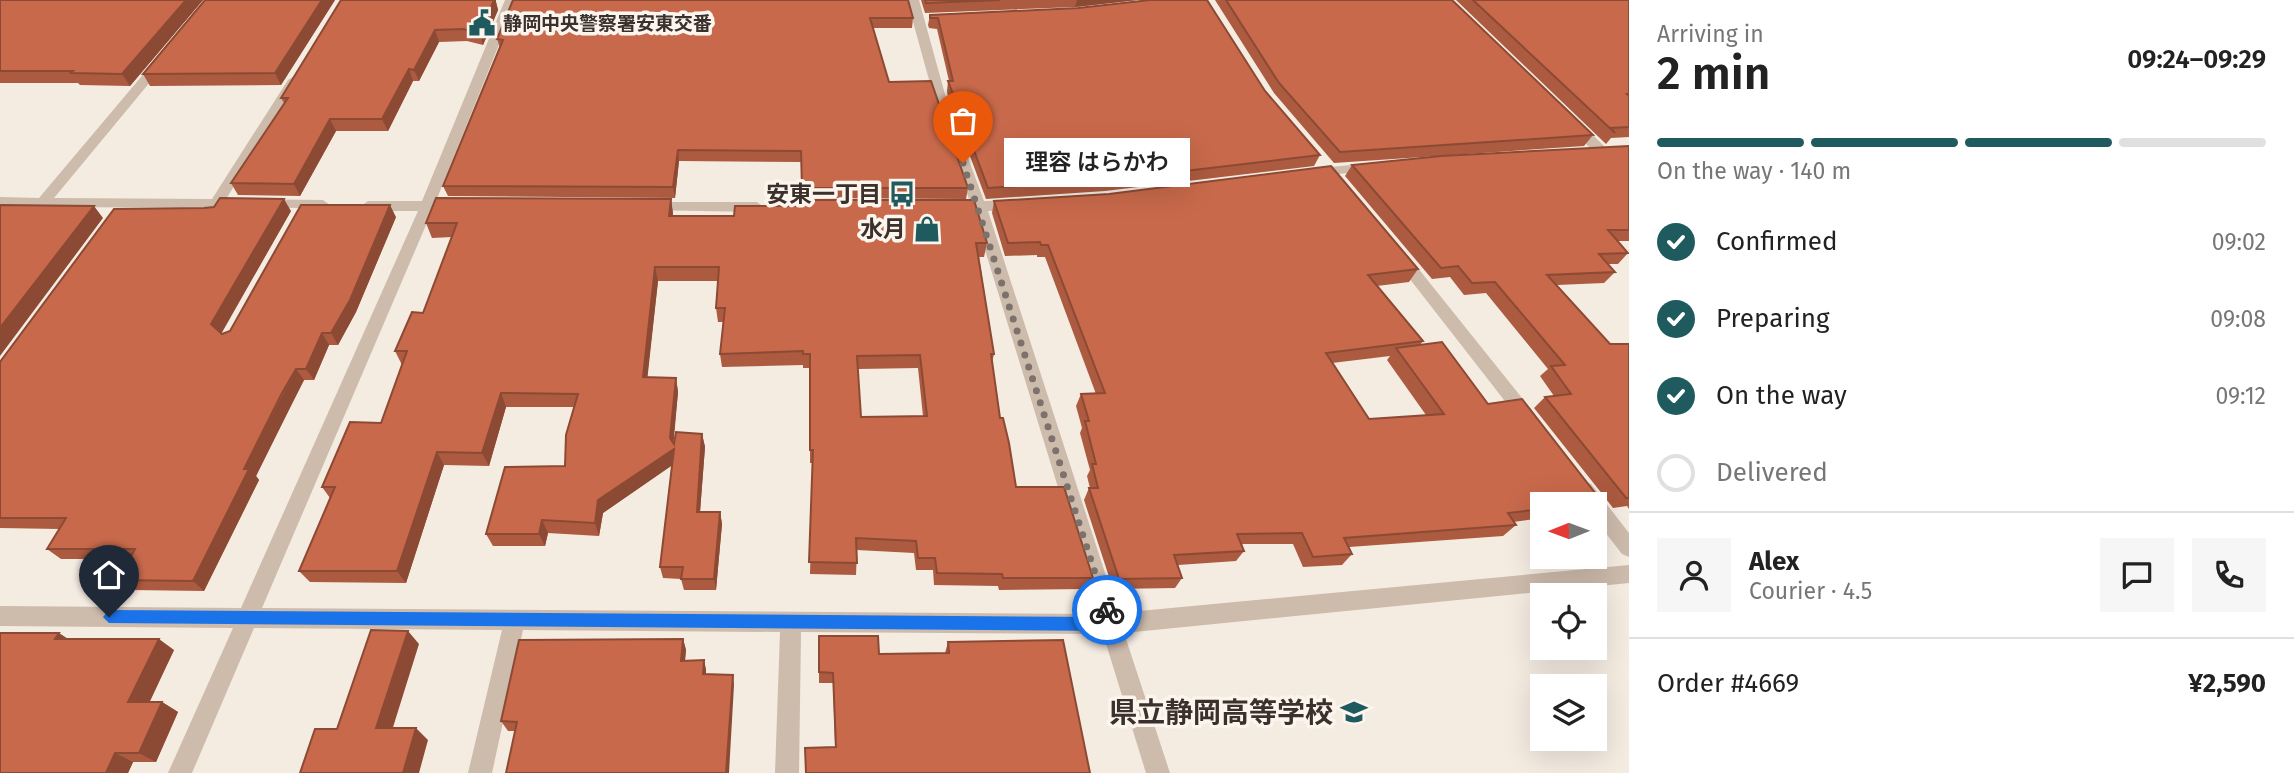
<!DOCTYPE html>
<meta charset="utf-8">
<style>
body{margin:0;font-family:"Fira Sans","Noto Sans JP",sans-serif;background:#f6f6f6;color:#222;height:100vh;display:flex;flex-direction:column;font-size:26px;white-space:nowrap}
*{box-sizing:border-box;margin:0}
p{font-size:23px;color:#767676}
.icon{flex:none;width:38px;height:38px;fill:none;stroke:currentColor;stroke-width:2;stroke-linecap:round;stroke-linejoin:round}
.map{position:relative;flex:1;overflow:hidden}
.panel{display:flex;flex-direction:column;background:#fff;width:665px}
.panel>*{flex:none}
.needle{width:46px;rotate:269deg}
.buttons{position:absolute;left:1530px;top:492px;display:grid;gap:14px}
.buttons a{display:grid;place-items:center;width:77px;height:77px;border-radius:0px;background:#fff;box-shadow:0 7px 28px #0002;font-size:35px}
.pin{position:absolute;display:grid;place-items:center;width:60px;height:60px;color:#fff;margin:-72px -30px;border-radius:50% 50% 50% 0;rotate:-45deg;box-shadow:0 0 7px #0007}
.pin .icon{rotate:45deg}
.courier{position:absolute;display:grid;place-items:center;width:70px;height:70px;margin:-35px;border:5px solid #1a73e8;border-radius:50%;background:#fff;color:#222;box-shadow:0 2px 9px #0007}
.bubble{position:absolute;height:49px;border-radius:0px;background:#fff;box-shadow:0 7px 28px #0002;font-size:23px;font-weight:600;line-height:49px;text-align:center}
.overview em{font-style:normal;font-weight:600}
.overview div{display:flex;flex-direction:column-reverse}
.overview{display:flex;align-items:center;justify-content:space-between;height:119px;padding:0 28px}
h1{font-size:46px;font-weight:600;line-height:52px}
.bar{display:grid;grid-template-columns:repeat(4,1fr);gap:10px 7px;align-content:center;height:84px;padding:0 28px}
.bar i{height:9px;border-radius:5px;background:#e0e0e0}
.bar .current{background:#1f5a5e}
.bar p{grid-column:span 4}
.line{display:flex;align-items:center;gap:18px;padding:0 28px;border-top:2px solid #e0e0e0}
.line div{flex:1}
.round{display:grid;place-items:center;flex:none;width:74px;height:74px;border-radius:0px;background:#f6f6f6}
ol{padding:0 28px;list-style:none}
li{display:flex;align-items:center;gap:21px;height:77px}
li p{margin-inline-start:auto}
li .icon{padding:7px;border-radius:50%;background:#1f5a5e;color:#fff;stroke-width:4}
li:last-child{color:#767676}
li i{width:38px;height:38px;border:4px solid #e0e0e0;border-radius:50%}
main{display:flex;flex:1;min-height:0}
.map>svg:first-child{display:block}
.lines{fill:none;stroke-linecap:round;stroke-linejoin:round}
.street{fill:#cdbbac;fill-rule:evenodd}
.wall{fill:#ac5a40;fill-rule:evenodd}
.shaded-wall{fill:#8c4a34}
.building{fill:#c8694b;stroke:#8c4a34;stroke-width:2;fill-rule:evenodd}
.route{fill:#1a73e8}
.done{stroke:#7c716b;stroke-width:7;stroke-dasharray:0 12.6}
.labels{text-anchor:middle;stroke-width:7;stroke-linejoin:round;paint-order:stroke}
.far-poi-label{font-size:19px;font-weight:bold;fill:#3b302b;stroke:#fbf5ee;text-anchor:start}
.poi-label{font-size:23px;font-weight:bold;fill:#3b302b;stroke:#fbf5ee;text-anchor:end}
.near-poi-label{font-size:28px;font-weight:bold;fill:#3b302b;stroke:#fbf5ee;text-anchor:end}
</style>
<main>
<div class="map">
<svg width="1629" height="773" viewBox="0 0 1629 773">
<rect width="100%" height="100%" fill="#f4ebe1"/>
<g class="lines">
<path class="street" d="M505,0H517L436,201H456L463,206L456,211H432L262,608L1097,614L973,211L953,212L946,207L953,202H970L934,98L907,0H919L946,98L984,201L1016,200L1023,205L1016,210L988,211L1118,613L1629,565V583L1124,633L1170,773H1146L1103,634L801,632L799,773H775L780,632L523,630L492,773H468L502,630L254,628L192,773H168L233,628L0,626V606L241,608L418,211H368L361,206L368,201H422Z
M161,57L167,61L165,64L54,198L212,199L288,80L294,76L300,80L226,199L323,200L330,205L328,208L0,207V197L39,198L157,58Z
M1572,118L1577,119L1607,149V155H1597L1567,125V119Z
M1371,163L1376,164V170L1311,177L1304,173L1311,169Z
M648,202H757L764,207L757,212L643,210L641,207L643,204Z
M1400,251L1405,252L1534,413L1537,418L1534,423L1528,425L1522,423L1395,260L1392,256Z
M1584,482L1591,484L1629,533V557L1622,554L1594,518V504H1584L1574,490L1577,484Z"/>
</g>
<path class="wall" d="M0,0H203L130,86L80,85L78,83H0Z
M335,0L281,85L150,86L143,74Z
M513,0L913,18L912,28H873L889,82L968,188L966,199L802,198L801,162L679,161L675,198L448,196L443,186L500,48L497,39Z
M921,0H1137L1075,7L925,13Z
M1215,0H1452L1593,135L1584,146L1334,163L1274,93Z
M1456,0H1629V137L1611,138L1606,144Z
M496,2L498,10L483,45L467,41L439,42L419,81H413L388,131H336L300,196L238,195L231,183L284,103L281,98Z
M1078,8L1265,91L1320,155L1314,166L1105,191L986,199L948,97L947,91L948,81H949L937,29L929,28L928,25L930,15Z
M1629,146V241H1618L1628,253L1618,264H1608L1615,272L1604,283L1557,285L1610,344H1629V509L1627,506L1613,508L1606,499L1594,509V504H1542V518L1513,522L1516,525L1503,536L1349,547L1352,554L1342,565L1303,567L1293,544H1242L1244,551L1236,561L1178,565L1182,578L1175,588L1113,589L1084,500L1089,488H1090L1087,476L1090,470L1080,433L1082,428L1076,406L1081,394H1096L1045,257H1037V255L1005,256L992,213L994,201L1418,269L1409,282L1377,286L1423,341L1420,345L1488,404L1596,494L1603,495L1534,408L1545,397L1554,396L1540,376L1548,369L1486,293L1464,295L1450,277L1432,279L1345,176L1352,165ZM1390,356L1387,360L1426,415L1369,419L1332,363Z
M671,199L673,216L987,243L984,257H979L994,354L992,363L1000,418L1016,487L1093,578L1087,589L999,590L998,586L934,585L933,570H916L914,553L857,550L856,575L810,574L813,463H810V368H803V365L722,367L720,354L723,322H718L716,308L718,281H658L647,377L676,378L678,392L673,443L674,444L702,434L705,447L700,512H720L722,524L716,590H684L681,579L663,578L660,567L672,465L603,513L599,536L548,533L545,546H493L486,534L565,466L574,407H506L489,466L444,465L406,583L310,582L299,571L330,498L322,487L381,423L402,365L395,351L423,313L452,237L432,238L426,223ZM918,368L923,416L861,417L858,369Z
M291,211L221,333L222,334L230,331L396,217L356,312L338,345H329L314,380H304L291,405L256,476L259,480L204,591L131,590L118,580L130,559H61L47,549L59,529L0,528V362Z
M819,636L879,654L945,653L948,642L1090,773L835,747L833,683H819Z
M68,639L174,650L149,702H162L178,712L156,762H133L128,773H0Z
M683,639L686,650L685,660H704L706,670V674L734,685L515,731H508L501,721Z"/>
<path class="shaded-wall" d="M186,0H203L130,86L122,74Z
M322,0H335L281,85L275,73Z
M489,0H496V2L498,10L483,45L480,33Z
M1077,0H1137L1075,7Z
M435,30L439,42L419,81L414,70Z
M409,69L413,81L388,131L382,119Z
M330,119L336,131L300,196L294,184Z
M678,150L679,161L675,198L673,187Z
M284,199L291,211L220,336L211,324Z
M671,199L673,213L671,230L669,216Z
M390,205L396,217L356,312L338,345L331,333Z
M94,206L103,218L0,356V328Z
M655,267L658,281L646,391L643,377Z
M322,333L329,345L314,380L306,369Z
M296,369L304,380L256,476L259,480L204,591L193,581L244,469Z
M676,378L678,392L673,449H674L677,462L603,513L599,536L595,523L598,500L670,438Z
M501,393L506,407L489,466L482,453Z
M702,434L705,447L699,525L697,512Z
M437,452L444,465L406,583L397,571Z
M720,512L722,524L716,590L714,579Z
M542,520L548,533L545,546L539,534Z
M408,631L419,644L389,740L376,728Z
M59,633L76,644L55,639Z
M159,639L174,650L145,712L128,702Z
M683,639L686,650L684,671L681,661Z
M704,660L706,670V685L703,674Z
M733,675L734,685L729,773H726Z
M162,702L178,712L156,762L139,753Z
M416,728L428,740L419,773H403Z
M115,753L133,762L128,773H106Z"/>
<path class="building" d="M0,0H186L122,74L71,73L73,71H0Z
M205,0H322L275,73L143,74Z
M341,0H494L480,33L463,29L435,30L414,70L409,69L382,119H330L294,184L231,183L288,98H281Z
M513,0H908L913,18H870L889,82L931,81L968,188H802L801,151L678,150L673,187L443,186L503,40L497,39Z
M925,0H1000L926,3Z
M1150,0H1207L1265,91L1320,155L1108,180L988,188L950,86L948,81H953L938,18H930V15L1078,8Z
M1226,0H1452L1593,135L1340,152L1279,83Z
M1473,0H1629V94H1627L1629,96V127L1611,128L1615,133Z
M1629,146V230H1608L1628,253L1599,254L1615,272L1547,275L1610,344H1629V498H1626L1545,397L1571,394L1551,366L1565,365L1495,282L1472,283L1458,266L1441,268L1352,165L1441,156Z
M1331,166L1418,269L1368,275L1423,341L1326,353L1369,419L1444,414L1396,348L1442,342L1488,404L1522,399L1596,494L1606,495V500L1576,504H1542V509L1508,513L1516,525L1344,538L1352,554L1313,557L1302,533L1237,534L1244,551L1174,555L1182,578L1119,579L1089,488H1098L1092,464H1096L1085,421H1089L1081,394L1105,393L1048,245H1041L1040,242L1008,243L994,201L1109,194Z
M220,198L284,199L211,324L222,334L230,331L301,205H390L350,300L331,333H322L306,369H296L282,393L244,469H249L193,581L118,580L135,549H47L66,518H0V362L114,209L204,208L214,207Z
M436,198L671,199L669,216H734L735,206H803V200H974L987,243H976L994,354H991L1000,418H1003L1009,443L1016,487H1064L1093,578H1003L1002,574L937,573L935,558H918L916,541L856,538L857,563L809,562L813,450H810V354H803V351L720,354L725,308H716L719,267H655L643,377L676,378L670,438L674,444L676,432L702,434L697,512H720L714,579H681L683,567H660L674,449L598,500L595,523L542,520L539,534H486L505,467L565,466L566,435L578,394L501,393L482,453L437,452L397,571H299L335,487H322L350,422L381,423L407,351H395L412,312L423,313L457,223H426ZM920,355L927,416L861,417L857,356Z
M0,205L94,206L0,328Z
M371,630L408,631L376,728H416L403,773H300L315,729H337Z
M0,633H59L55,639H159L128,702H162L139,753H115L106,773H0Z
M819,636H878L879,654L949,653L948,642L1063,640L1090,773H806L805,748L836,747L833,673L819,672Z
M683,639L681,661L704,660L703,674L733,675L726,773H506L517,722L501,721L519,640Z"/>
<path class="route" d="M1107,604L1112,606L1119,624L1112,631L109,623L103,617L109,610L1103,617L1101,610Z"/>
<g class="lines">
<path class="done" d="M963,163L1107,610"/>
</g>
<defs>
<g id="civic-bare" transform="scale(2.1)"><path d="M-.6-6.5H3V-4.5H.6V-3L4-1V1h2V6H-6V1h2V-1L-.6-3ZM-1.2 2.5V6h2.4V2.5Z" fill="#1f5a5e" stroke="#fbf5ee" stroke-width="2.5" paint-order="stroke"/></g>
<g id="bus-bare" transform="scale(2.1)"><path d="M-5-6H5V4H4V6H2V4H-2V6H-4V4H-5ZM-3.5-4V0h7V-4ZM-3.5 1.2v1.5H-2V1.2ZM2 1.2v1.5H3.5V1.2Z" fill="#1f5a5e" stroke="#fbf5ee" stroke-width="2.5" paint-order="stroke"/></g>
<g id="shop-bare" transform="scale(2.1)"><path d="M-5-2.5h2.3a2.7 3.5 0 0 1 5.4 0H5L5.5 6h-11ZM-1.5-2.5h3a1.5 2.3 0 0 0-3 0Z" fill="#1f5a5e" stroke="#fbf5ee" stroke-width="2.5" paint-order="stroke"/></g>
<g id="school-bare" transform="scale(2.1)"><path d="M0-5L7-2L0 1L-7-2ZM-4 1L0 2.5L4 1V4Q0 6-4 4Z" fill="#1f5a5e" stroke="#fbf5ee" stroke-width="2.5" paint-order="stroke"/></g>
</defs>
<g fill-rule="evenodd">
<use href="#civic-bare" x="482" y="23"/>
<use href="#bus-bare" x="902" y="194"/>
<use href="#shop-bare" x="927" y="229"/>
<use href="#school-bare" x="1354" y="712"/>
</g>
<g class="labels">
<g class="far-poi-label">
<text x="503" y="30">静岡中央警察署安東交番</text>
</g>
<g class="poi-label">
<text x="881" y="202">安東一丁目</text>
<text x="906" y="237">水月</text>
</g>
<g class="near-poi-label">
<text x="1333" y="722">県立静岡高等学校</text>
</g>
</g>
</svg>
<div class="buttons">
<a><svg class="needle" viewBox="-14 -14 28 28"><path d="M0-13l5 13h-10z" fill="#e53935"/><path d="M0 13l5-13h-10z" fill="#767676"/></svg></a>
<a><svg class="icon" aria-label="locate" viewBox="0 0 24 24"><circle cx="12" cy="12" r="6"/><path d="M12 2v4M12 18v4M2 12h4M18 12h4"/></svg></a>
<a><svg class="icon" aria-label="layers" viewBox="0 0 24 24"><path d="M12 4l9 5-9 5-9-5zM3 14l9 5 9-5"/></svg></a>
</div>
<div class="pin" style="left:963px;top:163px;background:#ea580c"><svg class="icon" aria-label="bag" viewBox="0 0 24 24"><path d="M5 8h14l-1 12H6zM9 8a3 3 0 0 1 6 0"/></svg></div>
<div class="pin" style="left:109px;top:617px;background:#1f2937"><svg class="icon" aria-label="home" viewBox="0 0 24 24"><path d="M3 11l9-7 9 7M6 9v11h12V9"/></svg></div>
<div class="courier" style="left:1107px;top:610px"><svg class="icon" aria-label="bike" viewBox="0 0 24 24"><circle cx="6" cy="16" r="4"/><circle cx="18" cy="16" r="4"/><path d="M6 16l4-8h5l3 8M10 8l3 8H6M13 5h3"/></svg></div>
<div class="bubble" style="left:1004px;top:138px;width:186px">理容 はらかわ</div>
</div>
<section class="panel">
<div class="overview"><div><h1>2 min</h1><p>Arriving in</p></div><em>09:24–09:29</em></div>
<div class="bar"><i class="current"></i><i class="current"></i><i class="current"></i><i></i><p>On the way · 140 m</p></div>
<ol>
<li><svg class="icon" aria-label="check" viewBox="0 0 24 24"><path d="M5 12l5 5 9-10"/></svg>Confirmed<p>09:02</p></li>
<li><svg class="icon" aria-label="check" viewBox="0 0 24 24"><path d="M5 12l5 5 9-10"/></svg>Preparing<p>09:08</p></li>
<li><svg class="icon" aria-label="check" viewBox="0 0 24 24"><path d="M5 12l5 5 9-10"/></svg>On the way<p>09:12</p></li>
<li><i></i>Delivered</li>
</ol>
<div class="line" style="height:126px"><a class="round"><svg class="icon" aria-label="person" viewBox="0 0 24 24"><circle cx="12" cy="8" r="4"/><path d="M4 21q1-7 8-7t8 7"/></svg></a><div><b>Alex</b><p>Courier · 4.5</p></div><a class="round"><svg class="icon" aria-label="chat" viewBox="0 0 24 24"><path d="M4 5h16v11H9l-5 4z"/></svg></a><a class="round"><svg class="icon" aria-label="phone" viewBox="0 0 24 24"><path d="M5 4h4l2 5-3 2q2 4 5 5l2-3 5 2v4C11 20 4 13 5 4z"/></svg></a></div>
<div class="line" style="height:91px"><div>Order #4669</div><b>¥2,590</b></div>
</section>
</main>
